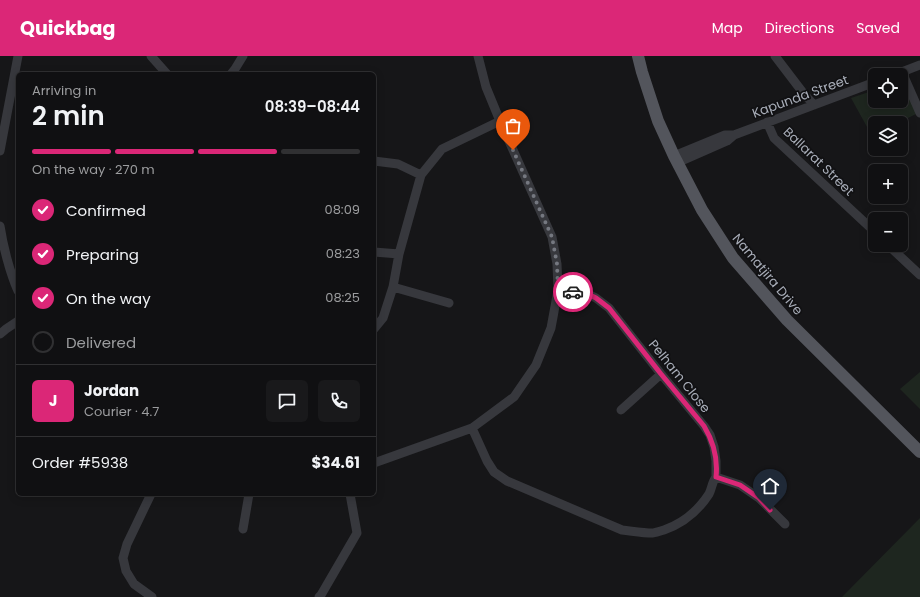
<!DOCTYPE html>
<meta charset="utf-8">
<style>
body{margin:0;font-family:Poppins,sans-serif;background:#19191b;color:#f1f3f6;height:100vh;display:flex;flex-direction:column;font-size:15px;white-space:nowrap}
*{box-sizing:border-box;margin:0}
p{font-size:13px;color:#9c9d9f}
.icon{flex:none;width:22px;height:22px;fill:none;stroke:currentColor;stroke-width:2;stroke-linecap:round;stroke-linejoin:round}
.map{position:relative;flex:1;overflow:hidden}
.side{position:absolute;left:16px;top:16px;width:360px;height:424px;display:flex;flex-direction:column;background:#101012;border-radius:6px;box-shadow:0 2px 10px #0003,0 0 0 1px #303032}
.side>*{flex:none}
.controls{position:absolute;left:868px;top:12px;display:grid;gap:8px}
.controls a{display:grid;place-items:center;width:40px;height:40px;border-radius:6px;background:#101012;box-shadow:0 2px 10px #0003,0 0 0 1px #303032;font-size:20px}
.pin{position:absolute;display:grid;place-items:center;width:34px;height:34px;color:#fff;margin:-41px -17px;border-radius:50% 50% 50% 0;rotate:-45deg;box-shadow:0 0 4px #0007}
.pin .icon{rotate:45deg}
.courier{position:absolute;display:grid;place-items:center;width:40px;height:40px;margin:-20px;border:3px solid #db2777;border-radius:50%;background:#fff;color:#222;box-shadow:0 1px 5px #0007}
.summary em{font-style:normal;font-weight:600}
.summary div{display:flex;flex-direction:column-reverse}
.summary{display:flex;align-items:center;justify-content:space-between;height:68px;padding:0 16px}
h1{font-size:26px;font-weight:600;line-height:30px}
.bar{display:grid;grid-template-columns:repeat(4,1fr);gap:6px 4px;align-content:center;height:48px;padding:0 16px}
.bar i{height:5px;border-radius:3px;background:#303032}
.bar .selected{background:#db2777}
.bar p{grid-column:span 4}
.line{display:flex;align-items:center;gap:10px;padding:0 16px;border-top:1px solid #303032}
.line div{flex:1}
.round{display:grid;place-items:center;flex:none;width:42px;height:42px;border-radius:6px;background:#19191b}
ol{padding:0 16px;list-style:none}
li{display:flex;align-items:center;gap:12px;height:44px}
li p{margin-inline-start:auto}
li .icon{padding:4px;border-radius:50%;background:#db2777;color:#fff;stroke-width:4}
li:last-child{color:#9c9d9f}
li i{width:22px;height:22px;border:2px solid #303032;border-radius:50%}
header{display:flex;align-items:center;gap:24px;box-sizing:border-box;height:56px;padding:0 20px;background:#db2777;color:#fff}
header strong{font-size:19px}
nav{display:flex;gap:22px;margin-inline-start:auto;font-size:14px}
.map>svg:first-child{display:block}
.green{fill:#1e261f}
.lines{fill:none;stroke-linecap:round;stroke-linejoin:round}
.minor{stroke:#37383d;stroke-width:9}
.major{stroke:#53555c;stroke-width:12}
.done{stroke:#757880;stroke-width:4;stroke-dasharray:0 7.2}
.route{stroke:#db2777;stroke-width:5}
.labels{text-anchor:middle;stroke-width:3.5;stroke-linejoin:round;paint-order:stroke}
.street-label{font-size:13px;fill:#a8adb8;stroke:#111113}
</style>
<header>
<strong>Quickbag</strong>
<nav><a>Map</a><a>Directions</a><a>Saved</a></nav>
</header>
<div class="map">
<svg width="920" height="541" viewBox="0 0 920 541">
<rect width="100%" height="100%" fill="#161618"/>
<path class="green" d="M901,25L918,57L898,67H875V78L872,80L851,42L875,34V45H901Z
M920,316V353L900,333Z
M920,462V541H842Z"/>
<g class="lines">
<path class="minor" d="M151,0L167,18
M775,0L804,38L814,49
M902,16L920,57
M231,18L235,13L243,0
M894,19L920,9
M767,66L774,82L875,176
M0,95L18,0
M674,100L725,79H734L875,26
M374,105L398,108L421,119
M677,107L727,85L734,79
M0,170C3,190 10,217 18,235
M888,189L920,219
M374,196L399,198
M393,231L449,247
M374,273L383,262L393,231L399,198L421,119L442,93L500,65
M0,278L6,273L18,265
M621,354L661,318
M472,372L487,405L494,416L507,425L622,474C632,475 642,477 653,477C657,476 661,475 664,474C684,467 698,455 709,438C712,432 712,426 716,421V405L714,391L710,379L704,370L661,318L609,252L596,242L586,237L558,234
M374,407L472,372L514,341L536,309L551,272L558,234L557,208L552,181L500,65L486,31L478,0
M716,421L740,429L759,442L785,468
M151,438L127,488L123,502L126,515L134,528L152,541
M243,473L249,438
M319,541L321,539L357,477L350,438"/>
<path class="major" d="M638,0L642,16L658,65L674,100L702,154L733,202L787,264L920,396"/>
</g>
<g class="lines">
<path class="done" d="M513,94L552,181L557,208L558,234L573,236"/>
<path class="route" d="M573,236L586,237L596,242L609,252L661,318L704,370C713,385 718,403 716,421L740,429L759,442L770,454"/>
</g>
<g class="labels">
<g class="street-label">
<text transform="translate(800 40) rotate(-20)" y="5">Kapunda Street</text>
<text transform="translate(819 105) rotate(44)" y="5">Ballarat Street</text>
<text transform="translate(768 218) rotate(50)" y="5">Namatjira Drive</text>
<text transform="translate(680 320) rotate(51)" y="5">Pelham Close</text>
</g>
</g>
</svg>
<div class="controls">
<a><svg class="icon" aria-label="locate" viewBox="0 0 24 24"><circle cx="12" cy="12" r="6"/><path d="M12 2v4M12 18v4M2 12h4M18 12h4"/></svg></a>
<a><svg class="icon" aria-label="layers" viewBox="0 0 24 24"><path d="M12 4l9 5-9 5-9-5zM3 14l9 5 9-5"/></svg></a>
<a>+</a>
<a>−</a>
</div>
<div class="pin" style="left:513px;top:94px;background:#ea580c"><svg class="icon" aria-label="bag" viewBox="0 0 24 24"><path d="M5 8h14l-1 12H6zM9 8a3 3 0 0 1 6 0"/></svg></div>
<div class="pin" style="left:770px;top:454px;background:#1f2937"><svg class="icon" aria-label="home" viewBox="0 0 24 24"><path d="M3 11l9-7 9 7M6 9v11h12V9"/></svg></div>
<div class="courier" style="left:573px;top:236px"><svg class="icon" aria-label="car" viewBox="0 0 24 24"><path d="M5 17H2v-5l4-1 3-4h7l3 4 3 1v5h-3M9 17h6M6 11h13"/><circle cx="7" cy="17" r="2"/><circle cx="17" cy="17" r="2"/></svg></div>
<section class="side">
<div class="summary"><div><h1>2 min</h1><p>Arriving in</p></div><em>08:39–08:44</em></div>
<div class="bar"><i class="selected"></i><i class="selected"></i><i class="selected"></i><i></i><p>On the way · 270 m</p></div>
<ol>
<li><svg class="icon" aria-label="check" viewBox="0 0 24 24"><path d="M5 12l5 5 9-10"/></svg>Confirmed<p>08:09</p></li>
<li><svg class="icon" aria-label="check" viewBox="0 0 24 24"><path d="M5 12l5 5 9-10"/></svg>Preparing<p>08:23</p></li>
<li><svg class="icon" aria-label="check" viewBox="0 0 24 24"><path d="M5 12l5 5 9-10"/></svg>On the way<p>08:25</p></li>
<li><i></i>Delivered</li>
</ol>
<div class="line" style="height:72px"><b class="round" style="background:#db2777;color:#fff">J</b><div><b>Jordan</b><p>Courier · 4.7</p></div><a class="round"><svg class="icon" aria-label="chat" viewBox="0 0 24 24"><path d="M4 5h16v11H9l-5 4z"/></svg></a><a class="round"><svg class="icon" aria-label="phone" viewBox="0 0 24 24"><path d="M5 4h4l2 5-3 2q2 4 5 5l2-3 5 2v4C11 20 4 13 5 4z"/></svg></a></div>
<div class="line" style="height:52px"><div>Order #5938</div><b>$34.61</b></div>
</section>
</div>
